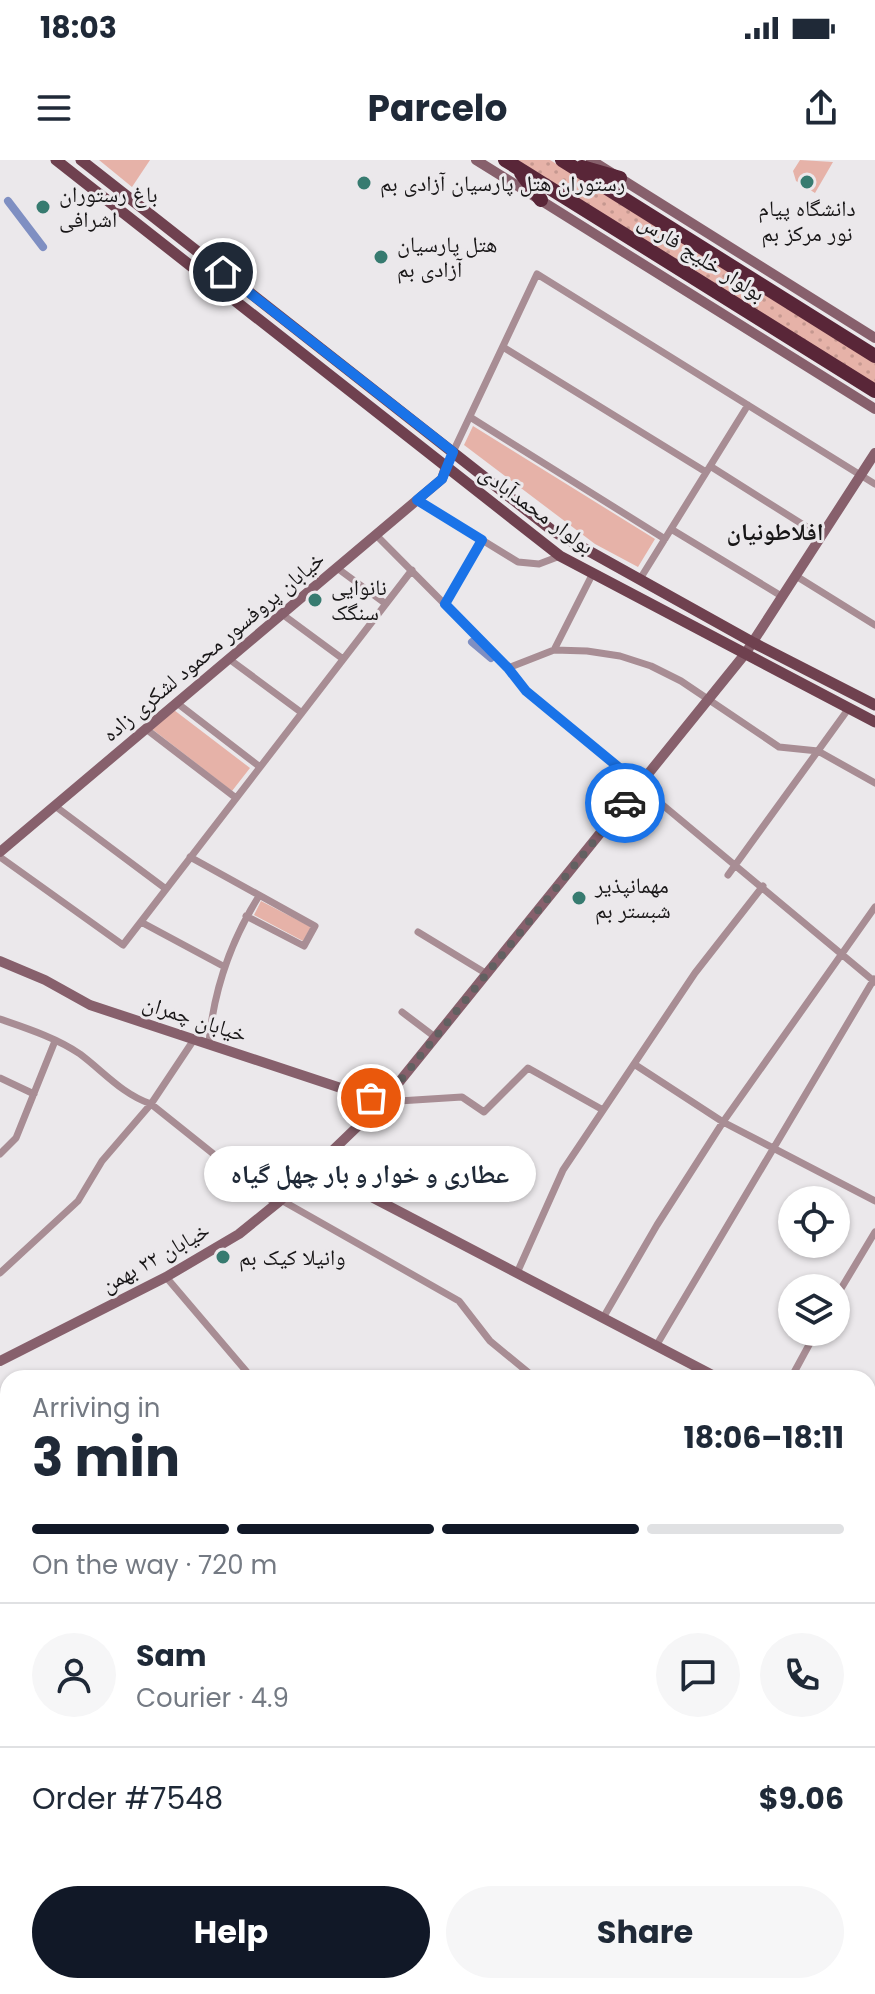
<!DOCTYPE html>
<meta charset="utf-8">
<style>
body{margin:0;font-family:Poppins,"Noto Naskh Arabic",sans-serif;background:#f6f6f7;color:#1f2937;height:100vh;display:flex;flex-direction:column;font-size:30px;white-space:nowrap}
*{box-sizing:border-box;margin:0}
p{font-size:26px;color:#747a83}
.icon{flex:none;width:44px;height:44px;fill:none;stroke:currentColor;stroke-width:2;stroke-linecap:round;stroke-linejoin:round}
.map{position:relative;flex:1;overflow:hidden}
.panel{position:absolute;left:0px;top:1210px;width:876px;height:624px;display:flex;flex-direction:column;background:#fff;border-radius:24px 24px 0 0;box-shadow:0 2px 6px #0004}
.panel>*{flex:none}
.fabs{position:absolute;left:778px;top:1026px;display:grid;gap:16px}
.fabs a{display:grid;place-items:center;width:72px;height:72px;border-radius:50%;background:#fff;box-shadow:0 2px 6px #0004;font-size:40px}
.pin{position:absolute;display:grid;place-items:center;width:68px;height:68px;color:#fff;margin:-34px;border:4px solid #fff;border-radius:50%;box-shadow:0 2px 8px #0007}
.courier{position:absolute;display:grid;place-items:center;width:80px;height:80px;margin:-40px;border:6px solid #1a73e8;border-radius:50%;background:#fff;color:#222;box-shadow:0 2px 10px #0007}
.bubble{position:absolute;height:56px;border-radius:28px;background:#fff;box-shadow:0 2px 6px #0004;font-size:26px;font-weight:700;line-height:56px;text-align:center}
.summary em{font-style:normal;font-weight:700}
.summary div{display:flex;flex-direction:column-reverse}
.summary{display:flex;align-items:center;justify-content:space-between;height:136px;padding:0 32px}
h1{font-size:52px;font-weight:700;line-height:60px}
.bar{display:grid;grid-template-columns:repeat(4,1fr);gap:12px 8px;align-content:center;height:96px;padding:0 32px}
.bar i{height:10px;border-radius:6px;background:#e0e1e3}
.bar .current{background:#111827}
.bar p{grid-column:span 4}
.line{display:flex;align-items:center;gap:20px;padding:0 32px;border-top:2px solid #e0e1e3}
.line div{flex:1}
.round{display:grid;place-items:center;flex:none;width:84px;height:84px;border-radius:42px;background:#f6f6f7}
.primary-button{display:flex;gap:16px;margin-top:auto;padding:16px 32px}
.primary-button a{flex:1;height:92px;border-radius:48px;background:#111827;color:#fff;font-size:32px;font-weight:700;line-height:92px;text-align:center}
.primary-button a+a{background:#f6f6f7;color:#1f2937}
.status{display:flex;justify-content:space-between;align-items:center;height:56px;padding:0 40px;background:#fff;direction:ltr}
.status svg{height:22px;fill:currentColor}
header{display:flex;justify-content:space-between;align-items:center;height:104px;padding:0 32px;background:#fff;font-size:36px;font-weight:700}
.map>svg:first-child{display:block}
.grass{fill:url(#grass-dots)}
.park{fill:#e6b2a8}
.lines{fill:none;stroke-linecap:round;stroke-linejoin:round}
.canal{stroke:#7f8fc2;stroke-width:8}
.street{stroke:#a88d94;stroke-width:7}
.secondary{stroke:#87606c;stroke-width:10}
.primary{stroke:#6f414f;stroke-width:11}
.highway{stroke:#592638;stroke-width:14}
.done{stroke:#626061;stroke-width:8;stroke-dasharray:0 14.4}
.route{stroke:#1a73e8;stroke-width:10}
.poi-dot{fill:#377b70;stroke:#ebe8eb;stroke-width:3}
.labels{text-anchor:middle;stroke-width:6;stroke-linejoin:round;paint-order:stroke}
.poi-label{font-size:22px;fill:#181617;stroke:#ebe8eb;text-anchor:start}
.street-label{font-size:22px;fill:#181617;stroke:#ebe8eb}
.neighbourhood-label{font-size:24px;font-weight:bold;fill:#181617;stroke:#ebe8eb}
</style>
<div class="status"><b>18:03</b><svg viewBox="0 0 49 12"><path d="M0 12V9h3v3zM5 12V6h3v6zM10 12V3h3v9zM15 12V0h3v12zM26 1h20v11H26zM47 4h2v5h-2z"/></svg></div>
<header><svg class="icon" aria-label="menu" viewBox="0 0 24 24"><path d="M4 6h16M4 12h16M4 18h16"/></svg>Parcelo<svg class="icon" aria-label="share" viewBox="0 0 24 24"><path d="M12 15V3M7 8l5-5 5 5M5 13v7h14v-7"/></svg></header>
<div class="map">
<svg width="875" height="1834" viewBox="0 0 875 1834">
<defs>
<pattern id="grass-dots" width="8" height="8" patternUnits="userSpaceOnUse" patternTransform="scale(2)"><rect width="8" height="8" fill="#e6b2a8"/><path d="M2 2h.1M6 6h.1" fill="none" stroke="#c59890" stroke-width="1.8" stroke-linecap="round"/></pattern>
</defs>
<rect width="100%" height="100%" fill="#ebe8eb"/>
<path class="grass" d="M517,0H550L875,203V224Z"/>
<path class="park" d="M99,0H150L132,27Z
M800,0L833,2L815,33L796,21L793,11Z
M473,266L655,379L638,407L595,384L464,285Z
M174,550L250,608L232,631L152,569Z
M261,741L311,767L303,781L254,755Z"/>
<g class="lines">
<path class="canal" d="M8,41L43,87
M472,482L491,498"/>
<path class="street" d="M503,187L706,312
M470,257L665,379
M453,292L537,114L875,324
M710,306L821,376
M417,340L518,402L539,404L560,396
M671,369L783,437
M376,375L508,508L526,531L875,822
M337,408L386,444
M796,416L875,465
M640,419L748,245
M445,444L482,380
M282,454L343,499
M554,490L593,413
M229,499L302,553
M508,508L554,490L587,491L620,496L651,506L681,521L779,587L818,591L875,623
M177,543L260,607
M146,569L236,638
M55,646L166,729
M0,697L123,785L412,410
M190,697L315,766L304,786L246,756
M728,715L849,548
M141,762L223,806
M418,772L487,814
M402,852L435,877
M0,859C26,868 57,878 80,894C104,912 122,934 151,944L276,1044
M209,882C214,828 230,782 259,736
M634,904L723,962L875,1041
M0,918L34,934
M383,942L462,937L484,952L528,908L603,950
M0,994L16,978L55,881
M281,1040L459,1141L490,1181L535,1218
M0,1113L78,1041L102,1001L151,944L195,878
M517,1113L563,1010L695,813L763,726
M166,1117L252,1218
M836,1137L875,1072
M603,1158L657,1065L723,962L875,747
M656,1186L874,819
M791,1218L816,1172
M868,1339H875
M868,1417L875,1418
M0,1459L8,1455
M868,1502L875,1471
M0,1591L8,1603
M868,1626L875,1631
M0,1704L8,1698
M868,1741L875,1734
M371,1826L374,1834
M142,1834L149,1826
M219,1834L227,1826
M294,1834L304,1826
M746,1834L751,1826"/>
<path class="secondary" d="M476,0L875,249
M591,0L875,178
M0,692L442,319L446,307
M0,801L45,820L90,845L383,942
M316,1008L718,1218
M0,1201L166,1117L239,1074L281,1040L383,942L745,494L875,293
M868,1299L875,1302
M0,1812L8,1820
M15,1826L23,1834"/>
<path class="primary" d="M56,0L560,396L875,562
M81,0L553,371L754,483L875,545"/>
<path class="highway" d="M505,0L875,231
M562,0L875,196
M582,7L620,18
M521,13L541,40"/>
</g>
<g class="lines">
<path class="done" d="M371,938L383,942L625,643"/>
<path class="route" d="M223,112L453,292L442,319L417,340L482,380L445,444L508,508L526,531L640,625L625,643"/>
</g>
<g class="poi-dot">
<circle cx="807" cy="22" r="8"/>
<circle cx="364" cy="23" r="8"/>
<circle cx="43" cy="47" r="8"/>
<circle cx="381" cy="97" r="8"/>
<circle cx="315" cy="440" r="8"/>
<circle cx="579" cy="738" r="8"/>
<circle cx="223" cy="1097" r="8"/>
</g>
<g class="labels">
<g class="poi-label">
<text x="380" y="31">رستوران هتل پارسیان آزادی بم</text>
<text x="59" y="42">باغ رستوران<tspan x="59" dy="25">اشرافی</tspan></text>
<text x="807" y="56" text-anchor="middle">دانشگاه پیام<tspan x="807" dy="25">نور مرکز بم</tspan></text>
<text x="397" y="92">هتل پارسیان<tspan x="397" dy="25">آزادی بم</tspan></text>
<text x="331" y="435">نانوایی<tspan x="331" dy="25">سنگک</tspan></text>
<text x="595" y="733">مهمانپذیر<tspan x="595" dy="25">شبستر بم</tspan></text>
<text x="239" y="1105">وانیلا کیک بم</text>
</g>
<g class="street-label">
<text transform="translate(702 97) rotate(32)" y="8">بولوار خلیج فارس</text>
<text transform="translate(537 349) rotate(36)" y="8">بولوار محمدآبادی</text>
<text transform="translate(213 486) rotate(-40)" y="8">خیابان پروفسور محمود لشکری زاده</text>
<text transform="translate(195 858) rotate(18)" y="8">خیابان چمران</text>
<text transform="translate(155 1097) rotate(-29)" y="8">خیابان ۲۲ بهمن</text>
</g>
<g class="neighbourhood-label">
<text x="775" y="380">افلاطونیان</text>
</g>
</g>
</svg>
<div class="fabs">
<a><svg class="icon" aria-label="locate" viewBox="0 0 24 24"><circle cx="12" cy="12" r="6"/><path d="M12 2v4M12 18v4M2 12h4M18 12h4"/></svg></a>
<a><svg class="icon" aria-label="layers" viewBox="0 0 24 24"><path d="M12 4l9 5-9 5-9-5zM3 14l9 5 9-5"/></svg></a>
</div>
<div class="pin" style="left:371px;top:938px;background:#ea580c"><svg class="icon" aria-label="bag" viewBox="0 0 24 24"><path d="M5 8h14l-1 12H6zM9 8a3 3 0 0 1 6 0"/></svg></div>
<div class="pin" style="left:223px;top:112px;background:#1f2937"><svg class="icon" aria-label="home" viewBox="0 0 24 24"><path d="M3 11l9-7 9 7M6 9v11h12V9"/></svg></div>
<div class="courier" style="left:625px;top:643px"><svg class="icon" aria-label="car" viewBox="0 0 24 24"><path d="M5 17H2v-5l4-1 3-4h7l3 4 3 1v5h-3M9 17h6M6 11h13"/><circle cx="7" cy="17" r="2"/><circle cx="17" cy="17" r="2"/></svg></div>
<div class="bubble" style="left:204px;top:986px;width:332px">عطاری و خوار و بار چهل گیاه</div>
<section class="panel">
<div class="summary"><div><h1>3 min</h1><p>Arriving in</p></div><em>18:06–18:11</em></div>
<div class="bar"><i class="current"></i><i class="current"></i><i class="current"></i><i></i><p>On the way · 720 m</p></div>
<div class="line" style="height:144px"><a class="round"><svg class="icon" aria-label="person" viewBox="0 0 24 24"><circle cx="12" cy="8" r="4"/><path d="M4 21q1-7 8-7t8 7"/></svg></a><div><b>Sam</b><p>Courier · 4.9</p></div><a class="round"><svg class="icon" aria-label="chat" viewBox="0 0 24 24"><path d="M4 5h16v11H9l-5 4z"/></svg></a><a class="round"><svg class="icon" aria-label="phone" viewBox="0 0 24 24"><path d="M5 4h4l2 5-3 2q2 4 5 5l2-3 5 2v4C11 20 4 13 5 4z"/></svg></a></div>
<div class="line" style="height:104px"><div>Order #7548</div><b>$9.06</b></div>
<div class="primary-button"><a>Help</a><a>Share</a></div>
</section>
</div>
